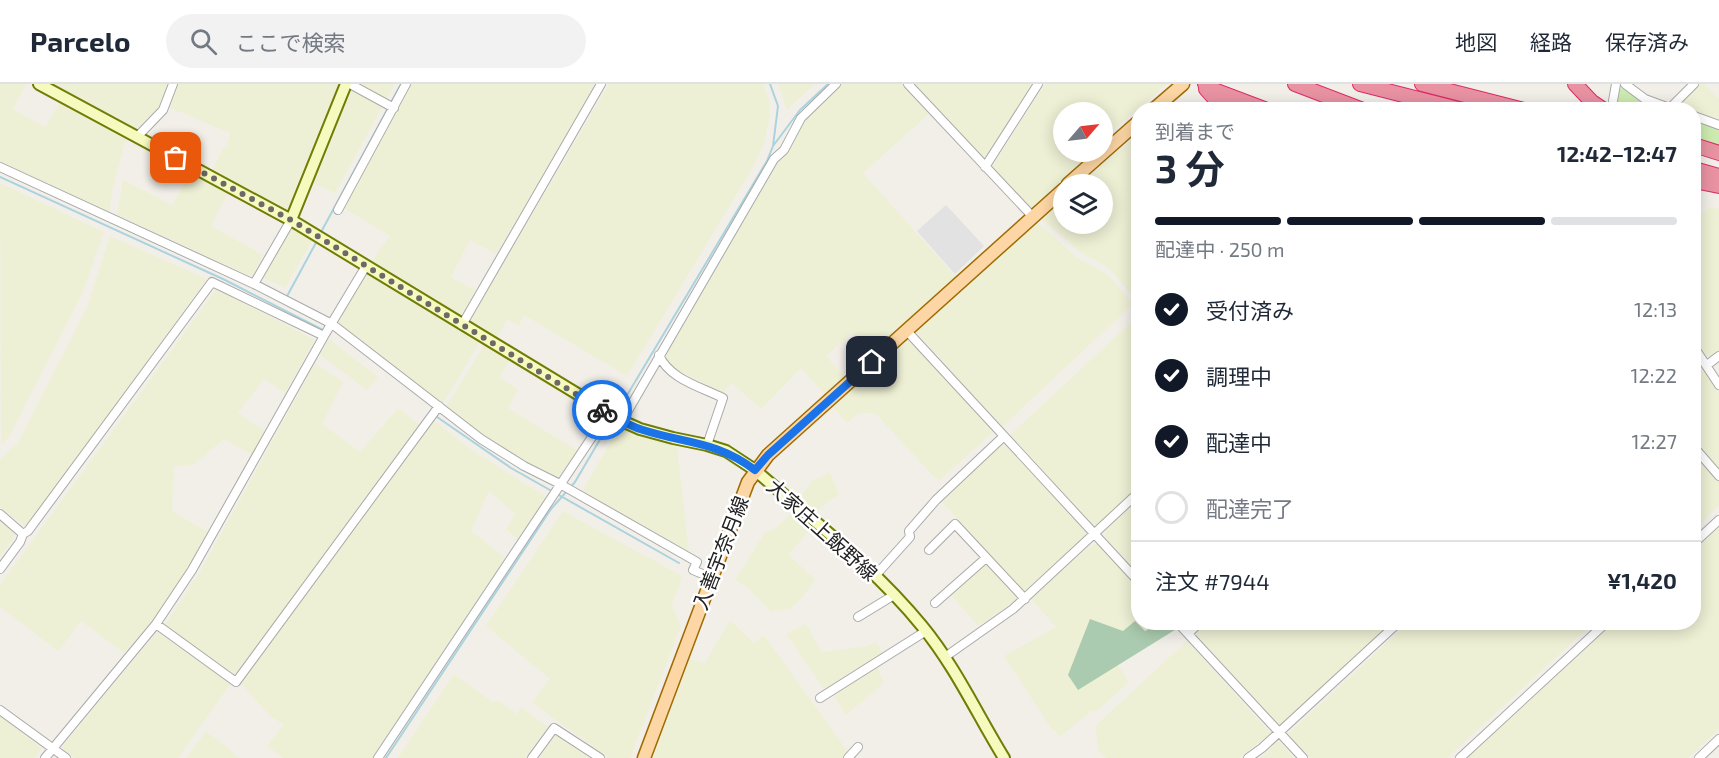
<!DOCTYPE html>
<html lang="ja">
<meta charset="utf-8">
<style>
body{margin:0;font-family:"Exo 2","Noto Sans JP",sans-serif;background:#f2f2f3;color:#1f2937;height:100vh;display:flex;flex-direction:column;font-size:22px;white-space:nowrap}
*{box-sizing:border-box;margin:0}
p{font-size:20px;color:#747a83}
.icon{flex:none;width:33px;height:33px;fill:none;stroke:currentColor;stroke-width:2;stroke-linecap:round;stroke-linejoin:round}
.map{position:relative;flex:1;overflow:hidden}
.details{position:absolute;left:1131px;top:18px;width:570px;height:528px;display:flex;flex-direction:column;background:#fff;border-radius:24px;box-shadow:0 3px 15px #0003}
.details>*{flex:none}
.needle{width:39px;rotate:62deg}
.fabs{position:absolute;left:1053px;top:18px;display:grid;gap:12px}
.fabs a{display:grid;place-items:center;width:60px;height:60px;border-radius:50%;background:#fff;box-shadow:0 3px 15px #0003;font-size:30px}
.pin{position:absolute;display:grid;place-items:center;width:51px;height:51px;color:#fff;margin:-26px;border-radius:12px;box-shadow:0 3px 9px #0006}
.courier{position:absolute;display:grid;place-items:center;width:60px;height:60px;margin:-30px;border:4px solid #1a73e8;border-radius:50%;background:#fff;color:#222;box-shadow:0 2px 8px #0007}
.overview em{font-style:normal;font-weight:700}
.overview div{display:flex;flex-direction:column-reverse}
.overview{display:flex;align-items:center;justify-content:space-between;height:102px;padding:0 24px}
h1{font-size:39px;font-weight:700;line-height:45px}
.bar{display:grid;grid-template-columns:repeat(4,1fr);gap:9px 6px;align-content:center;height:72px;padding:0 24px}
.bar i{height:8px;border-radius:4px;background:#e0e1e3}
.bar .on{background:#111827}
.bar p{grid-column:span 4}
.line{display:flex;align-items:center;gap:15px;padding:0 24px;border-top:2px solid #e0e1e3}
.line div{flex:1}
ol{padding:0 24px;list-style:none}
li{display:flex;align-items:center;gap:18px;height:66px}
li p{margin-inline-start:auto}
li .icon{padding:6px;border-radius:50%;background:#111827;color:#fff;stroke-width:4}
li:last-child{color:#747a83}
li i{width:33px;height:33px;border:3px solid #e0e1e3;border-radius:50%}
header{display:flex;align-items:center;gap:36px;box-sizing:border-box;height:84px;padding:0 30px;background:#fff;border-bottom:2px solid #e0e1e3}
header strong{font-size:28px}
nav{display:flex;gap:33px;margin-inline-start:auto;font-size:21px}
.search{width:420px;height:54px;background:#f2f2f3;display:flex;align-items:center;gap:15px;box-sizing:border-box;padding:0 21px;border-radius:33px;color:#747a83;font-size:22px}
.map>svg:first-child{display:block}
.farmland{fill:#eef0d5}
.grass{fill:#cdebb0}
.cemetery{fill:#aacbaf}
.parking{fill:#e2e2e2}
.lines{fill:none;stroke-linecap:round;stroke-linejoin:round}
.stream{stroke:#aad3df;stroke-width:2}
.street-casing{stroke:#a9a9a9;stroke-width:10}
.secondary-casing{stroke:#707d05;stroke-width:14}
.primary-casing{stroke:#a06b00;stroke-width:15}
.highway-casing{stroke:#dc2a67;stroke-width:16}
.street{stroke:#fff;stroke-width:8}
.secondary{stroke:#f7fabf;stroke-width:10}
.primary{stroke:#fcd6a4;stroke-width:12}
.highway{stroke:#e892a2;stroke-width:14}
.done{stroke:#6b6a68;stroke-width:6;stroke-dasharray:0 10.8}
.route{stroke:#1a73e8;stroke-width:8}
.labels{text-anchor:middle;stroke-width:5;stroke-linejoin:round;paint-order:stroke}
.street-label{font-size:20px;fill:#222;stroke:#fff}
</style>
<header>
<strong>Parcelo</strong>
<div class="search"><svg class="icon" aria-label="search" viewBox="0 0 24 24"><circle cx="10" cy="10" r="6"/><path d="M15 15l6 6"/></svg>ここで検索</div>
<nav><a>地図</a><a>経路</a><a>保存済み</a></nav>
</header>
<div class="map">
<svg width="1719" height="674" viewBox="0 0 1719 674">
<rect width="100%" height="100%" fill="#f2efe9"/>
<path class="farmland" d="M0,0H26L13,25L45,43L60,18L126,54L112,107L110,128L0,78Z
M50,0H168L159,23L136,45Z
M177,0H340L291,123L286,126L212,87L222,65L227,62L230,49L168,23Z
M356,0H394L386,16Z
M410,0H597L496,170L470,156L451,193L475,206L461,234L372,177L390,152L344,124Z
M609,0H763L770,19L769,37L764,60L753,83L627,292L524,231L519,241L507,236L497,254L469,238Z
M778,0H814L787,26Z
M841,0H904L930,29L863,89L956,193L872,270L853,248L826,272L846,294L826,312L801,284L761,325L731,299L724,309L671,284L662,274L776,77L789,67L807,33Z
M912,0H1033L984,77Z
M1045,0H1167L1103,55L1102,28H1064V68L1096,69L1031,127L991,84Z
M1699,0H1704L1719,15V35L1694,27V26L1680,23L1681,16Z
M352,4L383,22L335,109L312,99Z
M1132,56L1138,57V218L1108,183L1083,170L1041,135L1063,115L1064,140H1102V100H1080L1127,59Z
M191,88L228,108L211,142L263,171L252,193L117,131L123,96L172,121Z
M0,99L104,148L82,210L9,353L1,361Z
M1710,123L1719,125V267L1711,272H1706L1694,255V137Z
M1037,138L1076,173L1108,191L1133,220L1002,343L915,247Z
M291,143L312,157L285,204L262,193Z
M110,152L207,195L26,443L0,423V375L18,359L87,223Z
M368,189L480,257L442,321L338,239L364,192Z
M217,204L315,256L285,309L264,295L238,329L265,347L253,371L224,355L193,381L174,382L172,427L208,448L185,490L152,538L124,569L81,537L58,567L0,523V501Z
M1138,232V405L1101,440L1094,442L1010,351Z
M329,255L378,293L367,306L320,271Z
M907,255L994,347L940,396L935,394L875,329H859L847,339L832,322L849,309Z
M484,261L510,275L500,293L518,306L508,324L578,367L564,388L557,393L517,374L485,353L446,323Z
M1694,278L1702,280L1719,308V388L1694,359Z
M315,279L343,298L322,340L360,368L398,324L420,341L236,591L164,542L201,486Z
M433,336L477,370L547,413L519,456L506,445L515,430L489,407L471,447L507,475L374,674H283L267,662L284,640L271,633L240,599Z
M620,341L633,349L677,363L689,468L582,408Z
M1002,358L1088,450L1023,508L941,417Z
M1694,370L1719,397V422L1694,445Z
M830,388L839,411L827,418L814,431L798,416L812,397Z
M1138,416V489L1104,452L1107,445Z
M563,427L682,492L672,522L681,542L630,674H609L532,619L550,595L486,542Z
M792,427L810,445L789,471L815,495L804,512L791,524L771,528L747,503L735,496L765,448L777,444Z
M0,437L15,448L13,455L0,472Z
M1719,442V645L1688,674H1466L1614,539L1694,538V466Z
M1097,460L1138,503V538L1160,539L1145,547L1078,605L1118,581L1129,598L1097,627H1092L1059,653L1056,647L1052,646L1004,572L1056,543L1031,515L1091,461Z
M986,480L1018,515L978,542L951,511Z
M730,536L754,559L764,551L848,668L842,674H652L690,575L705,579Z
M1207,538H1392V539L1280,642L1195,549Z
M1409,538H1593V539L1447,674H1310L1288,650Z
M806,540L822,568L864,563L876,558L883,569L824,605L786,550Z
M157,548L231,599L178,674H74L63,666V661Z
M1187,557L1271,649L1239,674H1106L1098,666L1095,642Z
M877,582L884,599L846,631L834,612Z
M454,590L494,619L497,616L517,630L521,623L548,643L525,674H398Z
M0,632L42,664L34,674H0Z
M206,647L240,674H186Z
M556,650L590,674H539Z
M1278,656L1294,674H1259L1265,670Z"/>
<path class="grass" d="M1623,4L1647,21L1659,25L1614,24L1619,5Z
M1694,37L1719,45V61L1694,53Z"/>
<path class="cemetery" d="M1090,535L1123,547L1135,537L1145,547L1160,539H1172L1178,544L1078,606L1068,591Z"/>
<path class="parking" d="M946,121L984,162L955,190L917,147Z"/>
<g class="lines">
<path class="stream" d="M773,62L800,26L828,0
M0,93L225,196L323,246
M320,150L401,0
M286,214L318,155
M617,328L767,77L773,62L778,22L770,0
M437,333L511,384L679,479
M386,674L551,425L575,398L612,335"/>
<g class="street-casing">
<path id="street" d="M350,0L394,24
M908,0L1033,133
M1625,0L1645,15L1675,26
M1613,17L1616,0
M1670,24L1694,0
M1694,32L1719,41
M137,53L163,26L173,0
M0,83L254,200
M985,83L1038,0
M338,126L406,0
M291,136L254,200L332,240L481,355L524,382L560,400L697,478L693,486L712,494
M462,241L601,0
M906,246L1138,497
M1694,263L1719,301
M659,271C669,295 701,303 723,314L707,361
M1707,281L1719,272
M622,337L774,75L784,66L801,34L836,0
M1694,363L1719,392
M0,430L23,450
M1694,459L1719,436
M929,466L955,440L1025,515
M0,485L20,458L23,450L28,447L212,198L324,252
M875,492L910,453L909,447L936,416L1004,352
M935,519L986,474
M858,533L894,511
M1177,538L1303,674
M156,540L236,598L439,322
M1188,550L1200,538
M945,573L1013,525L1138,409
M820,614L926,547
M0,626L66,674
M45,674L156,540L192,486L324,252L366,182
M378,674L608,329
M532,674L554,644L600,674
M848,674L858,663
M1248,674L1262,664L1399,538
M1460,674L1607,538
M1699,674L1719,655"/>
</g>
<g class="secondary-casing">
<path id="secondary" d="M39,0L291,136L622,337L640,345L673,354L707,361L726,367L755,386C811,435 875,484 922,542C955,582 977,630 1004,674
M291,136L346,0"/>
</g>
<g class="primary-casing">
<path id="primary" d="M1153,26L1183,0
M1068,100L1138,38
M644,674L748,398L768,371L1064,105"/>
</g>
<g class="highway-casing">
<path id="highway" d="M1205,0L1214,6L1267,26
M1295,0L1363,26
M1360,0L1462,26
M1422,0L1524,26
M1575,0L1592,18L1604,26
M1206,5L1225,26
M1694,61L1719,69
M1694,85L1719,92
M1694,97L1719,102"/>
</g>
<use href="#street" class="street"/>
<use href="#secondary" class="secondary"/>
<use href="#primary" class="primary"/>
<use href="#highway" class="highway"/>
</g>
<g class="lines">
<path class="done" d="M176,74L291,136L602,326"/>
<path class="route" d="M602,326C615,333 629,342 643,346C687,360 716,357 755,386L768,371L872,278"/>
</g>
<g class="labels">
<g class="street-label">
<text transform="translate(822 446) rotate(42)" y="7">大家庄上飯野線</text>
<text transform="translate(721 469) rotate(-69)" y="7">入善宇奈月線</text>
</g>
</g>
</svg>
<div class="fabs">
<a><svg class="needle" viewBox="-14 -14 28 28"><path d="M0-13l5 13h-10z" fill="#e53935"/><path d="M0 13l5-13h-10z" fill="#747a83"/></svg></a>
<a><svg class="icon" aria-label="layers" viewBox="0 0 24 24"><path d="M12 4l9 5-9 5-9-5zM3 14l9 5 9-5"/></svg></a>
</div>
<div class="pin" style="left:176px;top:74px;background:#ea580c"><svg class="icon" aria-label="bag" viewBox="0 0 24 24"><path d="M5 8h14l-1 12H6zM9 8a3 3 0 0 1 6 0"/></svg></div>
<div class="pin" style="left:872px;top:278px;background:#1f2937"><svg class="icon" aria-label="home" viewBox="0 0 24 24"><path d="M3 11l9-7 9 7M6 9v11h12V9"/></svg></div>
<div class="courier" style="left:602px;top:326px"><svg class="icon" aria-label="bike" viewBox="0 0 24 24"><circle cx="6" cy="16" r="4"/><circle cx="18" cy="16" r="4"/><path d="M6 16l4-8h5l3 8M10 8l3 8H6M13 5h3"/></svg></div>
<section class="details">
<div class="overview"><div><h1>3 分</h1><p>到着まで</p></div><em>12:42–12:47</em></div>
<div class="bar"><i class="on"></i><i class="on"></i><i class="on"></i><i></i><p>配達中 · 250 m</p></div>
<ol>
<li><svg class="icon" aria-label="check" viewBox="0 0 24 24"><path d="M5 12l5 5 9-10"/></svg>受付済み<p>12:13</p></li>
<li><svg class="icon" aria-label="check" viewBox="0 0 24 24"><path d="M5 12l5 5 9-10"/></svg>調理中<p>12:22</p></li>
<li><svg class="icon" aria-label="check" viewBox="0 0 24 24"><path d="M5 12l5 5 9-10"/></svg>配達中<p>12:27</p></li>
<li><i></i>配達完了</li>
</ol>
<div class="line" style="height:78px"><div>注文 #7944</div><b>¥1,420</b></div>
</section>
</div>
